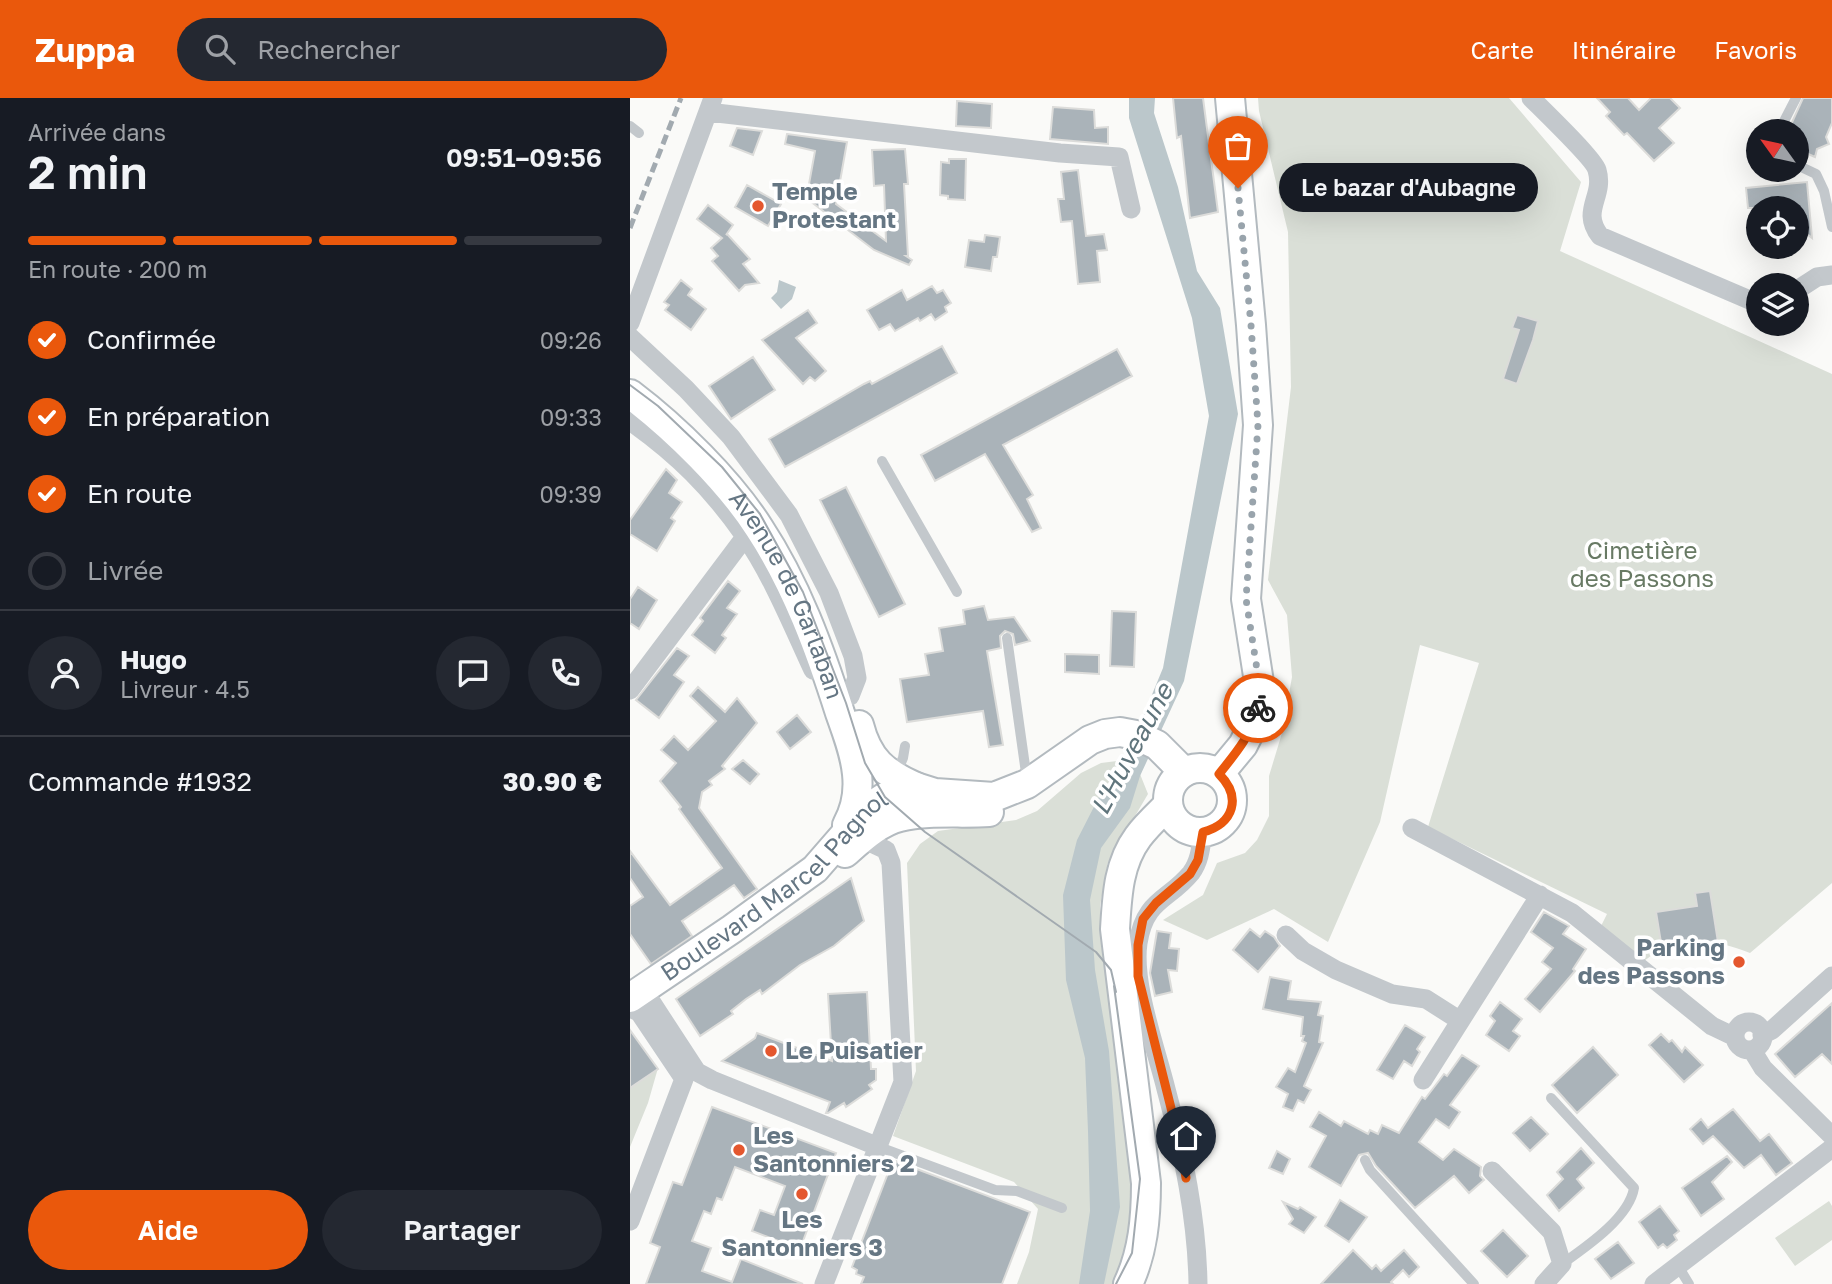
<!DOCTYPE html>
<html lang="fr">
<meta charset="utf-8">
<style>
body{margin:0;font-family:"Golos Text",sans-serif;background:#242831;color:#f1f3f6;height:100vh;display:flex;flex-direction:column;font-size:26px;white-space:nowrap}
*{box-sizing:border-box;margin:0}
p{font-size:23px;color:#9ea1a6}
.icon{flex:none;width:38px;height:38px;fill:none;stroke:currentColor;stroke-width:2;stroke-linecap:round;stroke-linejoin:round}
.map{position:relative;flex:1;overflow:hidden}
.sheet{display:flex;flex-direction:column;background:#171b24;width:630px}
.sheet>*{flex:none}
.needle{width:46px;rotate:303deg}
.controls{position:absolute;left:1116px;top:21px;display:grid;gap:14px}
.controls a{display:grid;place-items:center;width:63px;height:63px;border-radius:50%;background:#171b24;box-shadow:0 7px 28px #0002;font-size:35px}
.pin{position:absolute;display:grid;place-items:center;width:60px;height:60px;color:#fff;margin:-72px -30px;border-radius:50% 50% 50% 0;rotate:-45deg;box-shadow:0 0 7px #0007}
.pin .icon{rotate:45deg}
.courier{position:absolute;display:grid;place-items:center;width:70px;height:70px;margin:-35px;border:5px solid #ea580c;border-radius:50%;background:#fff;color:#222;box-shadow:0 2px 9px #0007}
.bubble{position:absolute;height:49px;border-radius:24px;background:#171b24;box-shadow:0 7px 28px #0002;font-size:23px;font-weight:600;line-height:49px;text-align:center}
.overview em{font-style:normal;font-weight:600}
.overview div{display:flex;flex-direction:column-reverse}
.overview{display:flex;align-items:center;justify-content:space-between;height:119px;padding:0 28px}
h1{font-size:46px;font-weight:600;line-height:52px}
.bar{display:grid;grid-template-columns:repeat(4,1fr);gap:10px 7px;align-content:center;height:84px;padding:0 28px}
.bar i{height:9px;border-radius:5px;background:#363941}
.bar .on{background:#ea580c}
.bar p{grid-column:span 4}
.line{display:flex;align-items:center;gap:18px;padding:0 28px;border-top:2px solid #363941}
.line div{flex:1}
.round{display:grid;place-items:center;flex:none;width:74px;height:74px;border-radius:37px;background:#242831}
ol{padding:0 28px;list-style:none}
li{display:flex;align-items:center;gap:21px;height:77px}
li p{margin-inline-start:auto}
li .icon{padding:7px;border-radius:50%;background:#ea580c;color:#fff;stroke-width:4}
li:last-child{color:#9ea1a6}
li i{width:38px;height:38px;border:4px solid #363941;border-radius:50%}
.primary-button{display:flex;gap:14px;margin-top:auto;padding:14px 28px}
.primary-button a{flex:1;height:80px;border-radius:42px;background:#ea580c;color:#fff;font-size:28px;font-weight:600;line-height:80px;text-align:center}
.primary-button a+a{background:#242831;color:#f1f3f6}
header{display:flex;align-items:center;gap:42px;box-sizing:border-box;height:98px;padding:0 35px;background:#ea580c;color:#fff}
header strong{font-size:33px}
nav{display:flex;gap:38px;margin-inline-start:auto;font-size:24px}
.search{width:490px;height:63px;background:#242831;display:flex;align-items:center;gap:18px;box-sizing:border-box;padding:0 24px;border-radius:38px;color:#9ea1a6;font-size:26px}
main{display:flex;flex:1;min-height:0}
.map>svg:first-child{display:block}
.green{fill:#dadfd7}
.water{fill:#bbc7cb}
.building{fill:#aab3b9;stroke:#dcdcda;stroke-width:2}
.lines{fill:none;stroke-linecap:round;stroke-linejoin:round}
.secondary-casing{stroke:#b3babf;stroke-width:32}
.lane{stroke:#c3c8cc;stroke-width:10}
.street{stroke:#c3c8cc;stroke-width:19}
.secondary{stroke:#fff;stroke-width:28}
.tram{stroke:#a2aab0;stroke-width:2}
.rail{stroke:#a2aab0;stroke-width:5;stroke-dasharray:10 5;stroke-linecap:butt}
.done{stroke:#99a4ac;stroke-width:7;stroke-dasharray:0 12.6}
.route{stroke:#ea580c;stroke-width:9}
.poi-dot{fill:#e4572e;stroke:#fff;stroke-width:2.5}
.labels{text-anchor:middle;stroke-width:7;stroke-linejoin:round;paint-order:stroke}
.poi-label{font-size:24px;font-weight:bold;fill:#657683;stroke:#fff;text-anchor:start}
.park-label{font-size:24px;fill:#687a64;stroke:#fff}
.street-label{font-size:24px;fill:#657683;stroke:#fff}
.water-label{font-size:26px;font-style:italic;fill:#60757c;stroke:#fff}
</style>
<header>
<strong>Zuppa</strong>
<div class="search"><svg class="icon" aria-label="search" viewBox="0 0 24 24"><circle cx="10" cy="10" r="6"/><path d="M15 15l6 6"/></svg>Rechercher</div>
<nav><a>Carte</a><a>Itinéraire</a><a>Favoris</a></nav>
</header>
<main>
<section class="sheet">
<div class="overview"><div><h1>2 min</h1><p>Arrivée dans</p></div><em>09:51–09:56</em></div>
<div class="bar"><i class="on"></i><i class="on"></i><i class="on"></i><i></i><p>En route · 200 m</p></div>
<ol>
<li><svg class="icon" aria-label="check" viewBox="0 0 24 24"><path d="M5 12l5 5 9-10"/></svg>Confirmée<p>09:26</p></li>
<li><svg class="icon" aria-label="check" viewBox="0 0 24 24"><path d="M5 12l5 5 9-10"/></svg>En préparation<p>09:33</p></li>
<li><svg class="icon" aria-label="check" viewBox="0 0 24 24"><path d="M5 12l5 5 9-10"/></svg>En route<p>09:39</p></li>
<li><i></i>Livrée</li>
</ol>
<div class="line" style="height:126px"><a class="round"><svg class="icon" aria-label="person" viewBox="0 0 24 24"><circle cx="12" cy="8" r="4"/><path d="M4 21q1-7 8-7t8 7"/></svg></a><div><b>Hugo</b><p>Livreur · 4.5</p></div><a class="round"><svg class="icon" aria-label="chat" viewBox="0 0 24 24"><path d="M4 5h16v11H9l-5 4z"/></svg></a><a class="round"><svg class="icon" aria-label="phone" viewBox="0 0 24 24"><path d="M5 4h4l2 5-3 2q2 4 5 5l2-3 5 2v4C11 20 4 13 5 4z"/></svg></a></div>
<div class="line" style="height:91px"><div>Commande #1932</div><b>30.90 €</b></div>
<div class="primary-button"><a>Aide</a><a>Partager</a></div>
</section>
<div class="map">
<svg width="1202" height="1186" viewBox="0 0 1202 1186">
<rect width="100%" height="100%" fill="#fafaf8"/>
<path class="green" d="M628,0H879L951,84L930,153L1202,276V785L1120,855C1083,840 1047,836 1014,863L971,828L977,816L798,729L849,565L790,547L750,724L698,844L644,811L577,842L533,822L573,797L587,765L615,755L627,742L639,718V678L652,635L662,579L657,517L638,482L661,289L658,134L629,13Z
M487,663L508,671L518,696L478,764L470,808L471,846L494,983L507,1106L495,1159L485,1186H387L399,1154L408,1111L384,1084L263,1038L286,973L277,765L290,746L308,733L386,722L407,713L451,675L471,665Z
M28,970L18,1005L0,1049V989Z
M1199,1103L1202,1108V1142L1165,1168L1145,1140Z"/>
<path class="water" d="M499,0H525L524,15L548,89L567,173L590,210L608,316L554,583L510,678L500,710L471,750L460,802L465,872L479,953L490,1109L474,1186H449L460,1113L458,1033L455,960L436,882L433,797L447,742L470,697L492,669L533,570L579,318L562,220L499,20Z
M149,182L166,189L162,201L151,211L141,200L147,194Z"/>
<path class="building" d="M543,0H573L588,114L560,120L551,38L547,40Z
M967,0H998L1009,12L1021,0H1040L1050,10L1029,30L1044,45L1024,63L997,35L994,37L976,18L980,14Z
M1173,0H1202V25L1196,39L1199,46L1187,51L1185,59L1167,51V33L1159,31Z
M327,3L362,6L361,30L326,28Z
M423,9L464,12L465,30L478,29V46L420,41Z
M107,30L132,33L123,57L100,48Z
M157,36L217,44L206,106L256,143L254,87L244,88L242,52L275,51L278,86H274L278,158H276L282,162L279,167L244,152L171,96L179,86L185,53L155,46Z
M319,61H336L335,102L318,101V98L310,97L311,64L319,65Z
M448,72L456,138L474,136L477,152L467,153L470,184L448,186L442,123L431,124L428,101H434L431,74Z
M1177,84L1182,140L1167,128V110H1118L1116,90Z
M117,87L151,106L138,128L105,109Z
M78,107L103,127L96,137L97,136L120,161L113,166L129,185L115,187L109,193L82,163L88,158L81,150L92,140L67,121Z
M355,137L370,139L367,159H363L361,173L335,169L339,142L354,144Z
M51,182L62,191L58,197L76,211L61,232L35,212L39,207L34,204Z
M302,188L307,195L313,192L321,205L315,209L317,214L305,222L301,216L290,223L288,220L265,233L260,226L249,232L237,212L272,192L277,202Z
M178,212L187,225L166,240L196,273L185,283L180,279L173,286L132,242Z
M887,217L908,223L903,242L887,286L873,281L889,232L882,230Z
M312,248L327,275L155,369L139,341L234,286L240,283L242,286Z
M487,251L502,278L373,347L403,397L397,401L411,430L402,434L355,356L305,383L291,357Z
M123,259L145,292L101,321L79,288Z
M36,371L47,382L39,395L52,404L41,420L45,423L27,453L0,436V422Z
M216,389L275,506L249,519L190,402Z
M98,483L110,493L97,510L107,516L92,537L96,540L85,555L62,537L73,523L70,520Z
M8,489L27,502L9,531L0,525V501Z
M354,508L358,522L384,519L400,543L385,547L383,536L375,533L370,538L371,550L357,553L373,647L359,649L353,613L277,624L270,581L299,577L295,556L313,553L309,530L335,526L333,512Z
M482,513L506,514L504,569L480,568Z
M47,550L59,558L44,577L54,584L29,620L6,602Z
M435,556L469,557V576L435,574Z
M68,589L95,614L107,600L127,625L92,668L95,671L79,683L82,687L72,694L69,710L127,791L114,800L104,787L52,823L62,838L21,866L0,836V808L13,799L0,780V753L40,807L92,770L49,711L51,709L30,683L46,665L31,652L44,638L58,652L86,623L60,598Z
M167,617L181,634L160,651L147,634Z
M113,662L129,676L120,686L102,671Z
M221,780L234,823L204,848L170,867L132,896L130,892L116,901L101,913L103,916L70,938L46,901Z
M1080,793L1088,844L1062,843L1046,845L1032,851L1026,814L1067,808L1065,795Z
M914,814L939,828L933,836L956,851L943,871L945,873L910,914L895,901L921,871L912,864L923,850L901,834Z
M620,831L630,839L635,833L644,839L650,848L628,874L603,852Z
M527,833L541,835L539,850L549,851L547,873L538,872L542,894L525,898L520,875Z
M640,879L661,883L658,901L691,904L688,917L693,918L689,944L693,945L674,988L681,992L674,1005L668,1002L663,1013L653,1009L658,996L646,989L658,970L665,974L676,945L672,943L674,938H671L673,919L633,911Z
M237,894L241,971H246V982L239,987L242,991L216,1009L214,1005L198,1015H196L200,1004L92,963L125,940L127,935L202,963L198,896Z
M870,904L892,921L883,933L890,938L879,953L856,937L865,923L860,918Z
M1202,905V966L1192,956L1165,979L1145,956Z
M775,927L795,939L787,951L790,954L782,968L774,963L763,981L747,972Z
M0,932L28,971L0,990Z
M1031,936L1039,944L1042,942L1052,954L1055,949L1073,967L1054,984L1019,947Z
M963,949L988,977L947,1015L922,987Z
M832,957L849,968L820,1007L830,1014L819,1030L806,1021L789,1044L813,1062L824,1051L851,1069L850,1078L854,1082L839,1095L824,1078L785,1110L746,1068L738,1055L729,1057L711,1088L679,1069L696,1038L680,1029L689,1014L711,1028L714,1023L738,1036L740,1032L748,1036L752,1027L769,1035L792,999L795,1001L814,976L817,978Z
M82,1009L206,1055L170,1151L122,1133L130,1112L144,1117L155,1088L105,1069L92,1102L87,1100L81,1116L74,1113L62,1143L81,1150L72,1173L102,1184L111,1161L173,1186H16L30,1149L20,1145L43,1084L52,1087Z
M1103,1011L1130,1043L1139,1036L1162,1065L1146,1077L1131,1057L1114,1070L1083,1038L1073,1046L1060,1031L1071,1021L1078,1030Z
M901,1019L918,1036L900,1053L883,1035Z
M951,1050L964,1065L947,1081L954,1090L929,1113L917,1097L933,1081L927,1074Z
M647,1053L660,1061L653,1076L639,1070Z
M1097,1058L1102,1064L1082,1084L1094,1101L1071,1118L1052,1090Z
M263,1062L400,1114L372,1186H231L234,1179L226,1176L227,1172L222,1169Z
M710,1102L737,1119L719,1144L695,1128Z
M653,1104L668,1111L670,1109L686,1119L674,1135L659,1126L663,1121Z
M1030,1108L1049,1133L1044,1137L1047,1142L1037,1150L1033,1146L1028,1150L1009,1124Z
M873,1132L898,1158L877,1179L851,1153Z
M988,1144L1004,1165L981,1181L965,1161Z
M723,1152L742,1171L746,1167L751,1173L774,1152L789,1169L779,1179L773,1172L761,1184L763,1186H691Z"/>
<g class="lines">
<g class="secondary-casing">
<g id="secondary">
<path id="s1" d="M0,296C45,330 99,383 129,430C166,486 190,552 210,615C217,635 225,655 227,676C229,695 226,711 217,727"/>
<path d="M229,627C238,662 254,675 286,689"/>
<circle cx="570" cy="702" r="32"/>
<path d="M589,676L613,647L625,623L631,597L616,501L628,327L621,227L600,0"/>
<path d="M215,755C231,741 249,724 270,719C299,712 330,716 359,714"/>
<path id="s2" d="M0,900L102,831L185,771L238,710L255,699L286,689L305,695L364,699L397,686L460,642L475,636L490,634L506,637L527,647L554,674"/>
<path d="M498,1186C513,1154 516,1120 516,1085L485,831C487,799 488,766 508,739C516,728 528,717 538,707"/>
</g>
</g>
<path class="lane" d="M0,28L9,35
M1149,33L1166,0
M1167,67L1186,76L1194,93L1202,129
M252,363L327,494
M377,540L397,682
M266,676L273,660L275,648
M921,1000L1004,1090C999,1120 956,1149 932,1166
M249,1049L365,1092L387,1093L432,1110
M735,1062L740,1072L844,1186
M1048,1168L1059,1186"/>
<path class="street" d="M901,0C913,12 964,61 967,72C975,99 950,112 970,138L1129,206
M78,14L430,55L489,59L501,111
M1167,192L1187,179L1202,177
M0,225L83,0
M0,239L56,291L101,339L159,417L199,495L223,558L227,580L220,598
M0,323C47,356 81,390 114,437C141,475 163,529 183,572
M0,592L115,439
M782,730L942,815L1082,928L1105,939
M656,837L673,853L706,872L762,896L796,901L829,922
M1,899L22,905L67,974L82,982L249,1049
M0,910L9,914L54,981
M1105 938a14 14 0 1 1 28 0a14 14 0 1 1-28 0Z
M1132,937L1142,932L1202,878
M1122,952L1133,970L1202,1038
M793,982L910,797
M862,1073L922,1134L932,1166L914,1186
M0,1123L54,981
M194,1186L273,984L261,765L256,752L239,744L223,748
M568,1186C567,1120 553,1055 536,991C526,950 502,886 508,845C515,801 538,803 561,775C570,763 571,748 573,734
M1024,1186L1202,1050"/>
<use href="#secondary" class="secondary"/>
<path class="tram" d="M0,287L28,308L92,369L130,416L173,494L216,605L235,665L255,699L295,734L466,854L481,872L486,894
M484,888L510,1081L502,1155L486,1186"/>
<path class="rail" d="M0,130L51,0"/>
</g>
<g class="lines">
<path class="done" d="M608,90L621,227L628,327L616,501L631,597L628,610"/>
<path class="route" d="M556,1080L552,1054L508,878V847L513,821L526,805L560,776L568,762L573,734C604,726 612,699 589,676C606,655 622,636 628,610"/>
</g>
<g class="poi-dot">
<circle cx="128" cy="108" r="7"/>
<circle cx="1109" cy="864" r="7"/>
<circle cx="141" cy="953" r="7"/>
<circle cx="109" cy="1052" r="7"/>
<circle cx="172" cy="1096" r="7"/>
</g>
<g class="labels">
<g class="poi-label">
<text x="142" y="102">Temple<tspan x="142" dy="28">Protestant</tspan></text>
<text x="1095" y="858" text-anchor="end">Parking<tspan x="1095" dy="28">des Passons</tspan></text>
<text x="155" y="961">Le Puisatier</text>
<text x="123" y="1046">Les<tspan x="123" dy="28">Santonniers 2</tspan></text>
<text x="172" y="1130" text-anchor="middle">Les<tspan x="172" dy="28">Santonniers 3</tspan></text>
</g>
<g class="park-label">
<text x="1012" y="461">Cimetière<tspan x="1012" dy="28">des Passons</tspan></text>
</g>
<g class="street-label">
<text dy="8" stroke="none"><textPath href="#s1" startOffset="259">Avenue de Garlaban</textPath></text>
<text dy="8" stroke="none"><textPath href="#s2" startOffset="184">Boulevard Marcel Pagnol</textPath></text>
</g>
<g class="water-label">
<text transform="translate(502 651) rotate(-62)" y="9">L'Huveaune</text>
</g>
</g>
</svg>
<div class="controls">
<a><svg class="needle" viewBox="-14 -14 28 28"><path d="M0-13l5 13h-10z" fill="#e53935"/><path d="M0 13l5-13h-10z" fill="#9ea1a6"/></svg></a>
<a><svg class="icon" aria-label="locate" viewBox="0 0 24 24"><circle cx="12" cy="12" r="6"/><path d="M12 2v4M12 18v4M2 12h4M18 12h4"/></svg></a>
<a><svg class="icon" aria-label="layers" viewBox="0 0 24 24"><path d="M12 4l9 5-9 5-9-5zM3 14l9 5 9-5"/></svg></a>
</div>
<div class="pin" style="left:608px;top:90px;background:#ea580c"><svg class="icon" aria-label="bag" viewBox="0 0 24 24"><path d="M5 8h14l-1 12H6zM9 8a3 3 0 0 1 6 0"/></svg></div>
<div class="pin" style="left:556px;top:1080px;background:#1f2937"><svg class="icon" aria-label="home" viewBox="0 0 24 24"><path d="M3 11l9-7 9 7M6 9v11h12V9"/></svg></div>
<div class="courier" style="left:628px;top:610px"><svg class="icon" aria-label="bike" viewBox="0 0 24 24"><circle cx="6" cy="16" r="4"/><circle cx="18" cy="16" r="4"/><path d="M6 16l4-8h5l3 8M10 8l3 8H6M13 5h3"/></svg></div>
<div class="bubble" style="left:649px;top:65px;width:259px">Le bazar d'Aubagne</div>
</div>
</main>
